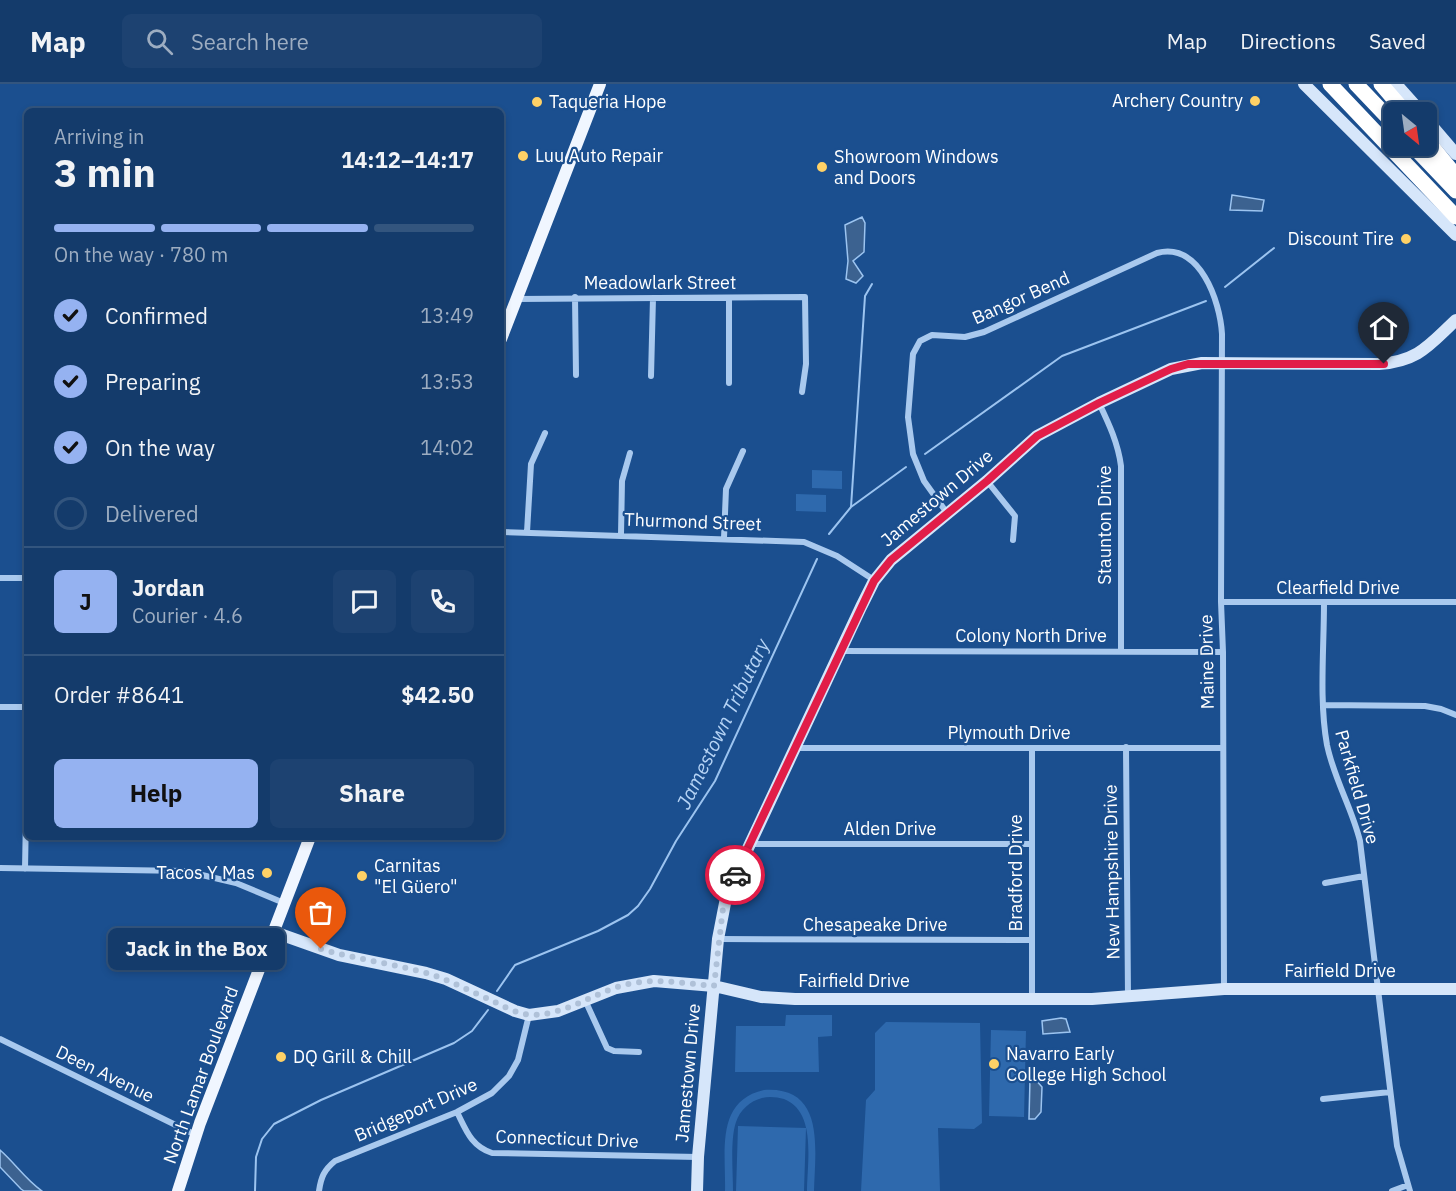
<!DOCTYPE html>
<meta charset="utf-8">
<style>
body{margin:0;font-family:"IBM Plex Sans",sans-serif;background:#1d4271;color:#f1f3f6;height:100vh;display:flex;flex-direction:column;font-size:22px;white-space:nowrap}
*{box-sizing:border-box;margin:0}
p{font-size:20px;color:#9dadc1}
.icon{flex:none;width:33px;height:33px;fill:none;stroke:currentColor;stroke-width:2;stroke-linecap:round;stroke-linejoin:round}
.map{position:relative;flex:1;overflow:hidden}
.panel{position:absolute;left:24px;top:24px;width:480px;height:732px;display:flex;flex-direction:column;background:#143b6b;border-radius:9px;box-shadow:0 3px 9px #0003,0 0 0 2px #33557e}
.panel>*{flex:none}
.needle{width:39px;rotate:151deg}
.tools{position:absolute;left:1383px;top:18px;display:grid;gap:12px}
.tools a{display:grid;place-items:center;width:54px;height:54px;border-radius:9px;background:#143b6b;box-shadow:0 3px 9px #0003,0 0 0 2px #33557e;font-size:30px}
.pin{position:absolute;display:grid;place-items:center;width:51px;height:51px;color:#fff;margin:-62px -26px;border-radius:50% 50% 50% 0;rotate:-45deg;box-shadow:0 0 6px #0007}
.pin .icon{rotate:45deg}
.courier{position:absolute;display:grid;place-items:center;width:60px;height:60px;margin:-30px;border:4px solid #e11d48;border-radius:50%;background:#fff;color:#222;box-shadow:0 2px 8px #0007}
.bubble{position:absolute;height:42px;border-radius:9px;background:#143b6b;box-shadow:0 3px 9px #0003,0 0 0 2px #33557e;font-size:20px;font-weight:700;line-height:42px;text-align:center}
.head em{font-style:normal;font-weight:700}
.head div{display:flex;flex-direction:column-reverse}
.head{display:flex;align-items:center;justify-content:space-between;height:102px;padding:0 30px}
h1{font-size:39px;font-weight:700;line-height:45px}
.bar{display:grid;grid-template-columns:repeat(4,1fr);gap:9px 6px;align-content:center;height:72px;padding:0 30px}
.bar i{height:8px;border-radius:4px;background:#33557e}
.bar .on{background:#95b2f1}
.bar p{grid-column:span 4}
.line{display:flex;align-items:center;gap:15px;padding:0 30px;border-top:2px solid #33557e}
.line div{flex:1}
.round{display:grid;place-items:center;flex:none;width:63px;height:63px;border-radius:9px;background:#1d4271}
ol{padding:0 30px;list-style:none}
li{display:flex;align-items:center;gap:18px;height:66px}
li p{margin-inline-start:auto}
li .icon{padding:6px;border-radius:50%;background:#95b2f1;color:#111;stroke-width:4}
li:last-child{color:#9dadc1}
li i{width:33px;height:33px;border:3px solid #33557e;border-radius:50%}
.button{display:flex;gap:12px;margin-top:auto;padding:12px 30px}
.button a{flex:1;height:69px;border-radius:9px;background:#95b2f1;color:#111;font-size:24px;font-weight:700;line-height:69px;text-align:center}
.button a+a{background:#1d4271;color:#f1f3f6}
header{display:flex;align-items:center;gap:36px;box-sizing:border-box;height:84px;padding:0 30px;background:#143b6b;border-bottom:2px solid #33557e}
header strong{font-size:28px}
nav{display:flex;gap:33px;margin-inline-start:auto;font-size:21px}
.search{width:420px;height:54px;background:#1d4271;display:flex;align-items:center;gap:15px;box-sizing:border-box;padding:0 21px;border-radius:9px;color:#9dadc1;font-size:22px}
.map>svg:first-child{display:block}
.green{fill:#2e69ad}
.water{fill:#3c6290;stroke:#9cc4f0;stroke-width:1.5}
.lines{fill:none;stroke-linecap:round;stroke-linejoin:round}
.stream{stroke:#9cc4f0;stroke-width:2}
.street{stroke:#a9c9ee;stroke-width:6}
.secondary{stroke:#d6e6fa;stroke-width:12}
.primary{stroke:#f0f6ff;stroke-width:12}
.highway{stroke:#fff;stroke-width:15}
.done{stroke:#afc1d8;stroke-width:6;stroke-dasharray:0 10.8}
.route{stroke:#e11d48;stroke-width:8}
.poi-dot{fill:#ffd166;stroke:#1b4f8f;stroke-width:2}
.labels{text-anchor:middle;stroke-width:4.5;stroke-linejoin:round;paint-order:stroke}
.poi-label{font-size:18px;fill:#fff;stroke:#1b4f8f;text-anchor:start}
.street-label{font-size:18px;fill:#fff;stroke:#1b4f8f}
.water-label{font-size:20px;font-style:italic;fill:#b5d3f5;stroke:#1b4f8f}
</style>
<header>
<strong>Map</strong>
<div class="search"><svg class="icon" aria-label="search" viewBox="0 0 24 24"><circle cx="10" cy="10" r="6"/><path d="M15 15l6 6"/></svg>Search here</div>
<nav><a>Map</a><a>Directions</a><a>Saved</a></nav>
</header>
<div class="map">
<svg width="1456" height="1107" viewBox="0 0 1456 1107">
<rect width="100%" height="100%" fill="#1b4f8f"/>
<path class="green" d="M812,386L842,387V405L812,404Z
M796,410L826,411V428L796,427Z
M786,931H832V952L818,953L819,988H735L736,942H785Z
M886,938L980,939L982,1039L974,1045L938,1044L940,1107H861L866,1016L875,1006V949Z
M991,946L1026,947L1024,1033L989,1032Z
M764,1006C826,1002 815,1066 814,1107H807C807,1079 817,1028 784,1015C777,1013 769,1012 762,1014C750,1017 740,1026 736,1038C730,1056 733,1087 733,1107H725C726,1068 715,1017 764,1006Z
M738,1042L806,1044L804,1107H736Z"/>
<path class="water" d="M1232,111L1264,116L1262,127L1230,126Z
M862,133L865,139L864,168L853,177L863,192L856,199L846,195L848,177L845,141Z
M1061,934L1066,935L1070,948L1043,950L1042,937Z
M1030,995H1035L1042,1003L1041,1028L1035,1035H1029Z
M0,1066C15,1079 25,1095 42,1107H24L21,1105L0,1083Z"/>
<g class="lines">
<path class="stream" d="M1225,203L1274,164
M925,370L1062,272L1206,217
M851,423L865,212L872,200
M829,450L851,423L906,383
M497,907L515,881L598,847L628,831L638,822L650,805L676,757L715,697L817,475
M255,1107L256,1073L262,1055L274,1040L321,1016L454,959L472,947L488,926"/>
<path class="street" d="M575,213L576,291
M517,215L805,213L806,280L802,308
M651,292L653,214
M729,299V214
M1099,319C1109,340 1118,359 1121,382V567
M987,397L1015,432L1013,456
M947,429L924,397L913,370L908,333L913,270L920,257L932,251L965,253L984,248L1157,169C1200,158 1220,217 1222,250L1221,518L1223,568L1224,905
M501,448L804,458L837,472L874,496
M527,448L531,380L545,349
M621,451L622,397L630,369
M724,454L726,405L743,367
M0,494H27
M1221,518H1456
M1324,519C1324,565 1319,617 1327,661C1334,695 1352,724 1360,757L1397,1062L1410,1107
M841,567L1223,568
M1324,621L1425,622L1441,625L1456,631
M0,623H27
M1126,663L1128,912
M796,664H1223
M1032,664V914
M750,760H1031
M0,784L185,787L236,799L284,819
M25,785L27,678
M1325,799L1364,792
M719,855L1031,856
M585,916L607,964L614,967L639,968
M0,955L196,1051
M1323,1015L1390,1008
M457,1028C466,1046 471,1062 492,1069L698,1073
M319,1107C321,1093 324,1086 335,1077L457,1028L492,1009L509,992L518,976L529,931
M1392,1107L1408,1101"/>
<path class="secondary" d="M1304,0L1456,151
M1396,0L1421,28
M1426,35L1456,70
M274,848L339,871L426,889L446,895L515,927L529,931L558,927L616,904L654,897L714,902L761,913L795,915H1092L1224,905H1456
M697,1107L698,1073L718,855L727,809L861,523L874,497L891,476L987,397L1037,352L1099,319L1171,285L1202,279L1379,280C1419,277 1429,261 1456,236"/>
<path class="primary" d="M501,255L600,0
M178,1107L200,1039L310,753"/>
<path class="highway" d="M1330,0L1456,133
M1356,0L1394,40
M1381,0L1405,28
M1426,55L1456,92
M1413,62L1456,107"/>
</g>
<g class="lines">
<path class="done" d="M321,865C355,875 389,879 423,888C445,894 465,905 486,914C500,920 517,931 533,931C563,930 587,914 614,904C647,892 680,899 714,902L723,824L735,791"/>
<path class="route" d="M735,791L874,497L891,476L987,397L1037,352L1099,319L1171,285L1188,280H1384"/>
</g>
<g class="poi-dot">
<circle cx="1255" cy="17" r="6"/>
<circle cx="537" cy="18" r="6"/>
<circle cx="523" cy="72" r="6"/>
<circle cx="822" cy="83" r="6"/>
<circle cx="1406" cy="155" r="6"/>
<circle cx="267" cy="789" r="6"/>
<circle cx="362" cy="792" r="6"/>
<circle cx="281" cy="973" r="6"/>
<circle cx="994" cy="980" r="6"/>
</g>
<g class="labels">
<g class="poi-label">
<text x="1243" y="23" text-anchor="end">Archery Country</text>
<text x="549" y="24">Taqueria Hope</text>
<text x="535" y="78">Luu Auto Repair</text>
<text x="834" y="79">Showroom Windows<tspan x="834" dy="21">and Doors</tspan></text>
<text x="1394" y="161" text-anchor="end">Discount Tire</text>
<text x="374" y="788">Carnitas<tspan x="374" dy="21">"El Güero"</tspan></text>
<text x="255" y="795" text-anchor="end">Tacos Y Mas</text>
<text x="1006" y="976">Navarro Early<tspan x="1006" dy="21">College High School</tspan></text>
<text x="293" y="979">DQ Grill &amp; Chill</text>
</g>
<g class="street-label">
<text x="660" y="205">Meadowlark Street</text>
<text transform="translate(1021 214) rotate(-24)" y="6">Bangor Bend</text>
<text transform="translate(937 414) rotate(-40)" y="6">Jamestown Drive</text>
<text transform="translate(693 438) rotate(2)" y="6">Thurmond Street</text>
<text transform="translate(1105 441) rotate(-90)" y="6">Staunton Drive</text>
<text x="1338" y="510">Clearfield Drive</text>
<text x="1031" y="558">Colony North Drive</text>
<text transform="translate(1207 578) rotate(-91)" y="6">Maine Drive</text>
<text x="1009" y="655">Plymouth Drive</text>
<text transform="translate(1357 703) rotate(74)" y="6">Parkfield Drive</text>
<text x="890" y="751">Alden Drive</text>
<text transform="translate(1112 788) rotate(-91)" y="6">New Hampshire Drive</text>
<text transform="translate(1016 789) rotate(-90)" y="6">Bradford Drive</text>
<text x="875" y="847">Chesapeake Drive</text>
<text x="1340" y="893">Fairfield Drive</text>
<text x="854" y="903">Fairfield Drive</text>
<text transform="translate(688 989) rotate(-85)" y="6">Jamestown Drive</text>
<text transform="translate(105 990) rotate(26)" y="6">Deen Avenue</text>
<text transform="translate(201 991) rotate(-70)" y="6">North Lamar Boulevard</text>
<text transform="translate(416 1026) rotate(-24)" y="6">Bridgeport Drive</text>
<text transform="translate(567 1055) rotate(2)" y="6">Connecticut Drive</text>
</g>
<g class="water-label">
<text transform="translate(723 640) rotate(-64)" y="7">Jamestown Tributary</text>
</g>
</g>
</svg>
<div class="tools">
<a><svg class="needle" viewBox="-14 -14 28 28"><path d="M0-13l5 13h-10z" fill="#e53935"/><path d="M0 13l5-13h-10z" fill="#9dadc1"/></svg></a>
</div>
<div class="pin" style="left:321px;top:865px;background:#ea580c"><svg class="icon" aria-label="bag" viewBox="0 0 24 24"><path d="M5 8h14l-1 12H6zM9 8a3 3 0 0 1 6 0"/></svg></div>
<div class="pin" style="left:1384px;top:280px;background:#1f2937"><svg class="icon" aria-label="home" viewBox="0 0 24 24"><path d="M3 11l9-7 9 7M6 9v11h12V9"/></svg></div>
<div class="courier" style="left:735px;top:791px"><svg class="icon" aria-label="car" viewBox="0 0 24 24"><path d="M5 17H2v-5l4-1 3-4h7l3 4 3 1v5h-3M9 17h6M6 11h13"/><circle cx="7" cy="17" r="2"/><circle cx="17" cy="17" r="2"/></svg></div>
<div class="bubble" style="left:108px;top:844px;width:177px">Jack in the Box</div>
<section class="panel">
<div class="head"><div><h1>3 min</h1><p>Arriving in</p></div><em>14:12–14:17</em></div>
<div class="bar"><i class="on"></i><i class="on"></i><i class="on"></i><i></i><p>On the way · 780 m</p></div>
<ol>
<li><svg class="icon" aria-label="check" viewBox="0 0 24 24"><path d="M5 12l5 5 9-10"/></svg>Confirmed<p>13:49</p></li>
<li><svg class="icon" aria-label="check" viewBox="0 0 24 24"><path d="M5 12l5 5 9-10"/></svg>Preparing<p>13:53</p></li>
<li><svg class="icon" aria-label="check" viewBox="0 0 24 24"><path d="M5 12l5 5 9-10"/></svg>On the way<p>14:02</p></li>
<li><i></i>Delivered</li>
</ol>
<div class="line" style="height:108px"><b class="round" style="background:#95b2f1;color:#111">J</b><div><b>Jordan</b><p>Courier · 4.6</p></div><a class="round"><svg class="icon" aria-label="chat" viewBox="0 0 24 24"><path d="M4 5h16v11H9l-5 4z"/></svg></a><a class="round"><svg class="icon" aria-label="phone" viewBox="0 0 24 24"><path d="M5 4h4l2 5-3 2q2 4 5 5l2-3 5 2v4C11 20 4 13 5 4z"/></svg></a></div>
<div class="line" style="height:78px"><div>Order #8641</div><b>$42.50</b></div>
<div class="button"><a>Help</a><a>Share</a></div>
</section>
</div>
